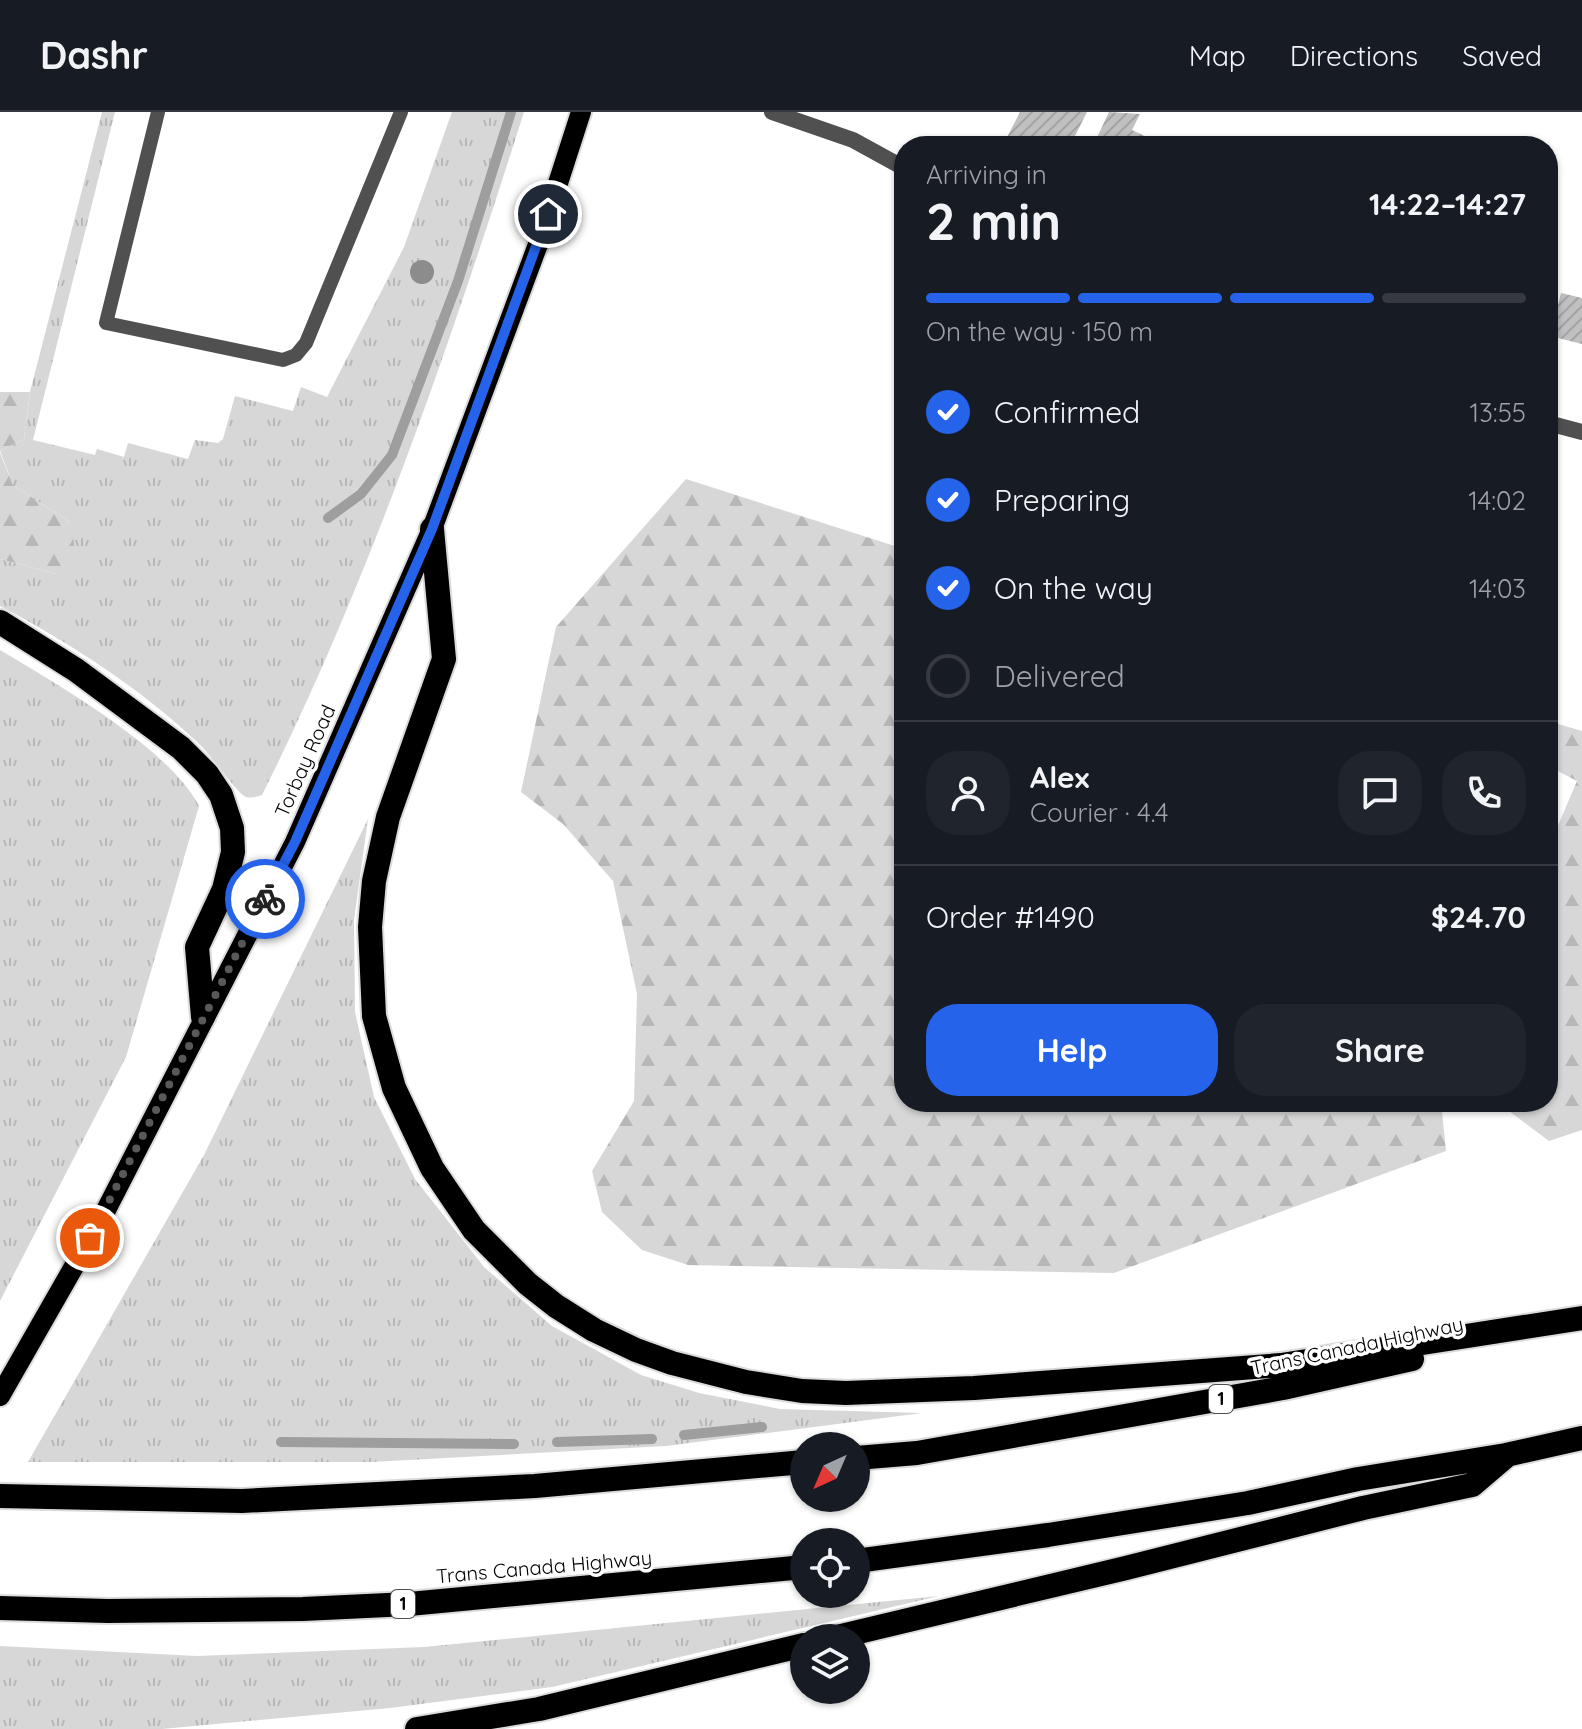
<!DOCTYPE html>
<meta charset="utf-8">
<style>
body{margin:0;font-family:Quicksand,sans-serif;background:#20242c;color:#f1f3f6;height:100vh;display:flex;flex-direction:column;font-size:30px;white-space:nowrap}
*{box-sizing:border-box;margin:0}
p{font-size:26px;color:#9ea1a6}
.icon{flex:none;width:44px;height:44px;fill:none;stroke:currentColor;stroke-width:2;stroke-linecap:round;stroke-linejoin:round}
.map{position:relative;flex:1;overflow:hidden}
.sheet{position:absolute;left:894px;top:24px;width:664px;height:976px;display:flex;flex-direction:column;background:#171b24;border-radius:32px;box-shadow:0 2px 6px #0004}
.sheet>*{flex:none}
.needle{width:52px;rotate:224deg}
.controls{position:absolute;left:790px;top:1320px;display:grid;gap:16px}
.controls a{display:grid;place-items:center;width:80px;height:80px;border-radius:50%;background:#171b24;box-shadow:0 2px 6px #0004;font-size:40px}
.pin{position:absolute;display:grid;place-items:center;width:68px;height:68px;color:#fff;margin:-34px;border:4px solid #fff;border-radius:50%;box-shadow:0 2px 8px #0007}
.courier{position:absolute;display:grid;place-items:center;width:80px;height:80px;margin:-40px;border:6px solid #2563eb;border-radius:50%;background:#fff;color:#222;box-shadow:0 2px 10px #0007}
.summary em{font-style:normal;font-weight:700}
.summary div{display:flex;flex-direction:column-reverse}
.summary{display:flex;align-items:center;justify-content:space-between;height:136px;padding:0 32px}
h1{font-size:52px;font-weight:700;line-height:60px}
.bar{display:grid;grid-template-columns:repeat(4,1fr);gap:12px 8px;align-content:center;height:96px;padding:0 32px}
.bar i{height:10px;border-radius:6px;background:#363941}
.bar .active{background:#2563eb}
.bar p{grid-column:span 4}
.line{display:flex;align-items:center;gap:20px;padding:0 32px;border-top:2px solid #363941}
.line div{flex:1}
.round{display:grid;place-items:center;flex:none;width:84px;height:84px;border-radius:32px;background:#20242c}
ol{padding:0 32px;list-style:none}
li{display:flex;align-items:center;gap:24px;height:88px}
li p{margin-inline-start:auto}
li .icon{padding:8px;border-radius:50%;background:#2563eb;color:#fff;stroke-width:4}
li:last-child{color:#9ea1a6}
li i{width:44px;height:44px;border:4px solid #363941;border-radius:50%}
.cta{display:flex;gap:16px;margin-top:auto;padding:16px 32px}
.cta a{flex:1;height:92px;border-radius:32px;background:#2563eb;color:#fff;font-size:32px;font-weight:700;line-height:92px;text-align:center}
.cta a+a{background:#20242c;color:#f1f3f6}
header{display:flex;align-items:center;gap:48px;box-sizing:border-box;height:112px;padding:0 40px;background:#171b24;border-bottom:2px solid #363941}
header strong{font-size:38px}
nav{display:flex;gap:44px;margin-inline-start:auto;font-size:28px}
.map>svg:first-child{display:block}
.grass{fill:url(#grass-tufts)}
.forest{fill:url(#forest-firs)}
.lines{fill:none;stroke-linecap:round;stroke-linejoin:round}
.stream{stroke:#9e9e9e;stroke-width:10}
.building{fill:url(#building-hatch)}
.primary-casing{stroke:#dbdbdb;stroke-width:24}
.motorway-casing{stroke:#dbdbdb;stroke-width:28}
.service{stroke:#505050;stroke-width:14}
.minor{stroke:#505050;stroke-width:16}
.primary{stroke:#000;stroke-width:20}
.motorway{stroke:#000;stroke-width:24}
.tree{fill:#8c8c8c}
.done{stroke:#595959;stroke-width:8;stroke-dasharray:0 14.4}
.route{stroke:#2563eb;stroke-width:10}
.labels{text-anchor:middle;stroke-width:7;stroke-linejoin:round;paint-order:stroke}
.shield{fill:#fff;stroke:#4c4c4c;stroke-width:2}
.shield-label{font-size:18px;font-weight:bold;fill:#000}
.street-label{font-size:20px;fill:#000;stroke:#fff}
</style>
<header>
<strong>Dashr</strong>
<nav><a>Map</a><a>Directions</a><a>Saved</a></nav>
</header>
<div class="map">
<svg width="1582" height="1617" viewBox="0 0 1582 1617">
<defs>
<pattern id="grass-tufts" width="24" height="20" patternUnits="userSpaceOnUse" patternTransform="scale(2)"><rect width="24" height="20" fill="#d7d7d7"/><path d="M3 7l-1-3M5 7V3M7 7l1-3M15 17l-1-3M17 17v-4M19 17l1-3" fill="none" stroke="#b7b7b7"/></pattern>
<pattern id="forest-firs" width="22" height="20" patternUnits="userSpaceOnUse" patternTransform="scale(2)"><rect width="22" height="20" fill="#d7d7d7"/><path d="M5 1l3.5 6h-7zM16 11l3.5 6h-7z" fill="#b7b7b7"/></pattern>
<pattern id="building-hatch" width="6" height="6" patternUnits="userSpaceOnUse" patternTransform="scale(2)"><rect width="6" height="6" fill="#c0c0c0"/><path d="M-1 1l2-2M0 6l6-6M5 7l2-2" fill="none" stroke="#a3a3a3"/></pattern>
</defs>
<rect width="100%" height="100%" fill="#fff"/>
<path class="grass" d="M102,0H115L33,328L95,343L97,337L124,345L128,331L188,347L195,328L218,331L223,327L235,284L293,299L301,275L327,285L404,135L452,0H524C450,232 371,465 262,683C256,685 250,687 244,684C233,676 212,644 199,632C142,577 70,531 0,494V447L57,462L71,411L13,373L0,339L24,327L30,280Z
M0,538C57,572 169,636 199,694L126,945L0,1189Z
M368,707L354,808L355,900L374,985L415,1067L484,1155L552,1214L641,1263L699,1281L780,1297L922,1301L666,1334L372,1350H28L204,1043Z
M939,1484L552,1575L390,1596L162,1617H0V1534L197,1544L424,1535Z"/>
<path class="forest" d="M0,280H30L24,327L0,339Z
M0,341L13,373L71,411L76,445L57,462L0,447Z
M686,367L904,437V990H1441L1446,1039L1114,1161L688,1153L642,1138L602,1100L592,1059L634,989L637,882L613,769L563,712L521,680L556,515Z
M1548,609L1582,619V1018L1549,1029L1497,990H1548V737L1577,669L1548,654Z"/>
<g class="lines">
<path class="stream" d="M328,406L361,382L392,343L458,169L511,0
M684,1323L762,1315
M281,1330L514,1332
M557,1330L652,1327"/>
</g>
<path class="building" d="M1020,0H1087L1070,34H1006L1003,33Z
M1109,0L1140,2L1132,18L1162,32L1161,34H1093Z
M1561,181L1582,186V232L1550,224Z"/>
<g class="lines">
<g class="primary-casing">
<path id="primary" d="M0,1284L104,1102L295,730L432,417L540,127L581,0"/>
</g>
<g class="motorway-casing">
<path id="motorway" d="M432,417L444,547L388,705L374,769L370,815L374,904L394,976L432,1056L474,1118L528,1172L556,1194L594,1218L636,1238L672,1251L746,1270L802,1279L846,1281L974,1276L1281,1253L1582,1206
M0,510L76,558L181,636L207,662L221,683L232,716L233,740L224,777L197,835L203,905
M856,1346L917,1341L1283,1276L1412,1247
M0,1384L242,1389L535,1374L804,1350
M856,1449L1048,1423L1248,1391L1358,1367L1506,1343L1582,1326
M0,1496L108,1499L303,1497L409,1492L804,1455
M833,1526L1126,1456L1363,1396L1472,1373L1506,1344
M417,1617L539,1597L804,1533"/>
</g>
<path class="service" d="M158,0L106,211L283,248L296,243L306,231L401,0"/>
<path class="minor" d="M772,0L853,28L904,56
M1548,311L1582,320"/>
<use href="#primary" class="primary"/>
<use href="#motorway" class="motorway"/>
</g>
<circle class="tree" cx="422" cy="160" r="12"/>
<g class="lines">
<path class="done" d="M90,1126L265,787"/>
<path class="route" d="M265,787L295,730L432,417L548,102"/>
</g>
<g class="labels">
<g class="shield">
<rect x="1209" y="1273" width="24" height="28" rx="6"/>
<rect x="391" y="1478" width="24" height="28" rx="6"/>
</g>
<g class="shield-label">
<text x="1221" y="1293">1</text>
<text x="403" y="1498">1</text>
</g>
<g class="street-label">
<text transform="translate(305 649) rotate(-66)" y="7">Torbay Road</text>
<text transform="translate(1357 1234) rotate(-12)" y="7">Trans Canada Highway</text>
<text transform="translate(544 1455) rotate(-5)" y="7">Trans Canada Highway</text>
</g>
</g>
</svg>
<div class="controls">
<a><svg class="needle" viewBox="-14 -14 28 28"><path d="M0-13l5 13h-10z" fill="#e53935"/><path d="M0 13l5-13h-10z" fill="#9ea1a6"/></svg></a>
<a><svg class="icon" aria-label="locate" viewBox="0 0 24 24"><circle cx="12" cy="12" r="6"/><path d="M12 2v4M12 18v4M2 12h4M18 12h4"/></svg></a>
<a><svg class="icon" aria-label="layers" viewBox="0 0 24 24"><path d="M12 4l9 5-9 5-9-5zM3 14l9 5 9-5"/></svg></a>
</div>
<div class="pin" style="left:90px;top:1126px;background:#ea580c"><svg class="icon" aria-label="bag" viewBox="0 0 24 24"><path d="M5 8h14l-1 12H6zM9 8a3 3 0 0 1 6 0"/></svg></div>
<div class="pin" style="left:548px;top:102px;background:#1f2937"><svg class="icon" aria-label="home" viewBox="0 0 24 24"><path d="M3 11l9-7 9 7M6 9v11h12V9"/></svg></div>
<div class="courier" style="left:265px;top:787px"><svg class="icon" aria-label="bike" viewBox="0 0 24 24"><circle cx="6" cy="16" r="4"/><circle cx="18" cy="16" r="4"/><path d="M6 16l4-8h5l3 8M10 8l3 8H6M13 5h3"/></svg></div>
<section class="sheet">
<div class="summary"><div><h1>2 min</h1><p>Arriving in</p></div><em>14:22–14:27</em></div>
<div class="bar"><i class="active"></i><i class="active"></i><i class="active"></i><i></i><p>On the way · 150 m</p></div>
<ol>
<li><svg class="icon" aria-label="check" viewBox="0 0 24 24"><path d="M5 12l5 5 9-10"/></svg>Confirmed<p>13:55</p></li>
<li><svg class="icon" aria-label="check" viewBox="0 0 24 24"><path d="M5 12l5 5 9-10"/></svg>Preparing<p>14:02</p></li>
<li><svg class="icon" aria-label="check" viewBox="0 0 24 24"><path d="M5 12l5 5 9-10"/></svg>On the way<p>14:03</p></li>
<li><i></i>Delivered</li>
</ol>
<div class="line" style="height:144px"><a class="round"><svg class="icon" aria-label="person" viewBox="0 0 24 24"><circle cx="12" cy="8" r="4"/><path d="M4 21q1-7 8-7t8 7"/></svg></a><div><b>Alex</b><p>Courier · 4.4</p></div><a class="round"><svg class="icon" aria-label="chat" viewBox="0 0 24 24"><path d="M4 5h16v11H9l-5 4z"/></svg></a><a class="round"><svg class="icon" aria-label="phone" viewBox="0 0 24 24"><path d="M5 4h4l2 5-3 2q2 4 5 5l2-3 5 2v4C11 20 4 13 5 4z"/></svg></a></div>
<div class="line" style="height:104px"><div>Order #1490</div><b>$24.70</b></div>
<div class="cta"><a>Help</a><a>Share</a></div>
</section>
</div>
